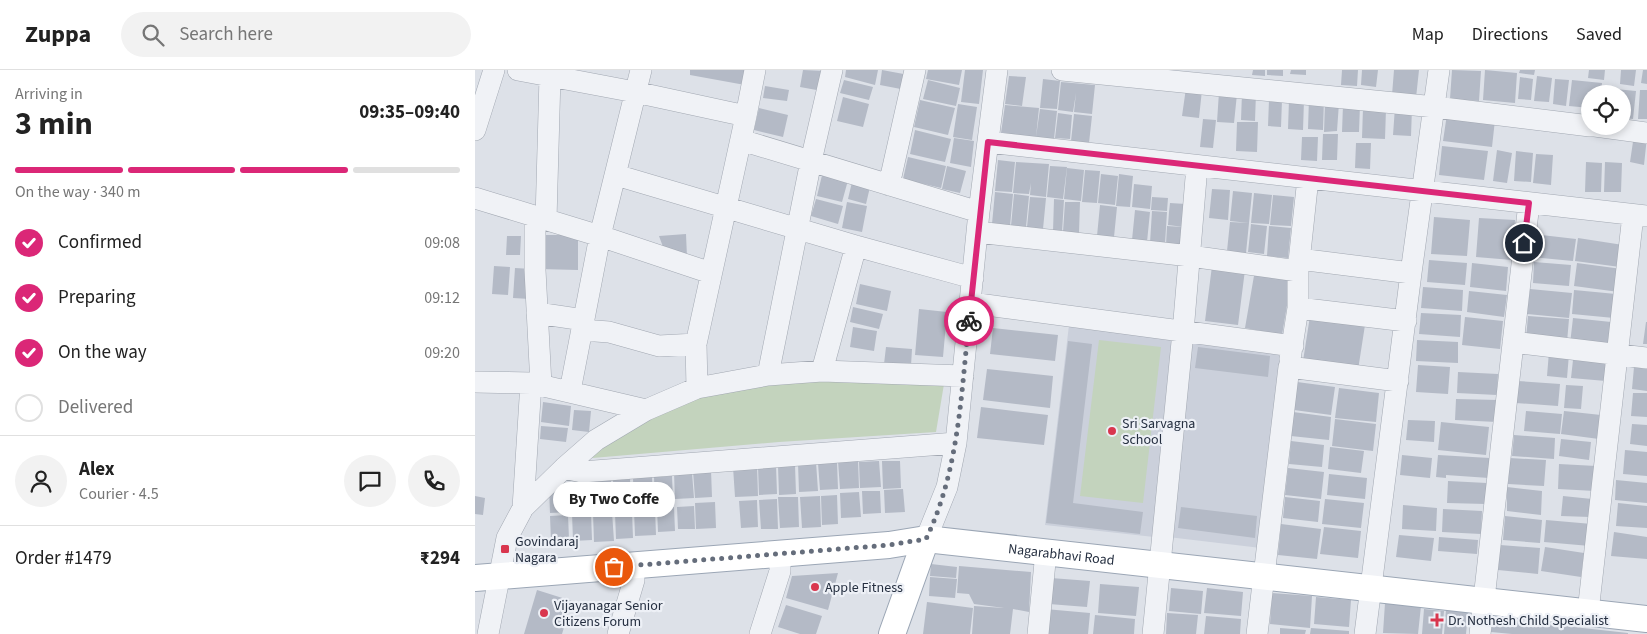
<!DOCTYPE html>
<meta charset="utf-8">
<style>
body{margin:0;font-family:"Source Sans 3",sans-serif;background:#f2f2f2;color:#222;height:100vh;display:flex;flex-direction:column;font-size:19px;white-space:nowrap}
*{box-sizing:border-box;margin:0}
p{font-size:16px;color:#767676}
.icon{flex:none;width:28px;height:28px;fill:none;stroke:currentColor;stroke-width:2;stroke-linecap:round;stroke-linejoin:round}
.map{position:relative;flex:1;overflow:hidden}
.panel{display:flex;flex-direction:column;background:#fff;width:475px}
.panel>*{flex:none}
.controls{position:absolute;left:1106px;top:15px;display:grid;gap:10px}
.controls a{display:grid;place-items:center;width:50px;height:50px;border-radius:50%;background:#fff;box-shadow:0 2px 8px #0003;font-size:25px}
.pin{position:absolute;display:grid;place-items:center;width:42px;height:42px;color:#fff;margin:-21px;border:2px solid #fff;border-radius:50%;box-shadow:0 1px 5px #0007}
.courier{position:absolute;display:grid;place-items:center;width:50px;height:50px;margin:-25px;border:4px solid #db2777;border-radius:50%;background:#fff;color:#222;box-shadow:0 1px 6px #0007}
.bubble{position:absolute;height:35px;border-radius:18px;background:#fff;box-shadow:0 2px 8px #0003;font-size:16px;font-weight:700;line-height:35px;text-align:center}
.head em{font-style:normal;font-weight:700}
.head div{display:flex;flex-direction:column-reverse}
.head{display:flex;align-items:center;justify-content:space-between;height:85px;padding:0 15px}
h1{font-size:32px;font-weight:700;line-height:38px}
.bar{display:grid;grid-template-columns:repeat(4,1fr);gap:8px 5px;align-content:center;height:60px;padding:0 15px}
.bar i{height:6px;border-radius:4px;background:#e0e0e0}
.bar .active{background:#db2777}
.bar p{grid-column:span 4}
.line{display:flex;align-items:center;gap:12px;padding:0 15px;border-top:1px solid #e0e0e0}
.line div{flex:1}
.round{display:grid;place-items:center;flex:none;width:52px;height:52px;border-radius:26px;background:#f2f2f2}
ol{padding:0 15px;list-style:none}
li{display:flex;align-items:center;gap:15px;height:55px}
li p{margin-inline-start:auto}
li .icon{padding:5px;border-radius:50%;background:#db2777;color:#fff;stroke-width:4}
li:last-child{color:#767676}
li i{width:28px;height:28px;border:2px solid #e0e0e0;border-radius:50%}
header{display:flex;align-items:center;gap:30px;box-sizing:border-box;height:70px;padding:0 25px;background:#fff;border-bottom:1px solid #e0e0e0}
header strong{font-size:24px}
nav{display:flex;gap:28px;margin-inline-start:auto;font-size:18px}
.search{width:350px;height:45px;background:#f2f2f2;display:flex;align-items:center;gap:12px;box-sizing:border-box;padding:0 18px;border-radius:28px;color:#767676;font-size:19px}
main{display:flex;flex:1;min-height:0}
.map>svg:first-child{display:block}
.built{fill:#cbd0db}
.green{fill:#c3d3bd}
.building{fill:#b4bac6}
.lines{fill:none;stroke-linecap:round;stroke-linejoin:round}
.minor-casing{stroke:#a2a8b2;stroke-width:22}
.major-casing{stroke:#9ba6b5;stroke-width:28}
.minor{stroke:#f0f2f6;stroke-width:21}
.major{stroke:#fff;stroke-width:26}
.done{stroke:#656d7b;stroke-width:5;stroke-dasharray:0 9}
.route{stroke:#db2777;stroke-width:6}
.poi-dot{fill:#d9364e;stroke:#edf0f6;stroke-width:2}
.labels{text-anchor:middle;stroke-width:4.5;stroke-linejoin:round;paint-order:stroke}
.poi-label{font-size:14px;fill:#252f40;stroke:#edf0f6;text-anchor:start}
.street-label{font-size:14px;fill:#252f40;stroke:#edf0f6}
</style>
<header>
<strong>Zuppa</strong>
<div class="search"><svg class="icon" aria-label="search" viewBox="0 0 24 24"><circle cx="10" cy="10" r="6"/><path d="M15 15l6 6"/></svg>Search here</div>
<nav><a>Map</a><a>Directions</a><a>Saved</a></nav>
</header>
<main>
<section class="panel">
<div class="head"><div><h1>3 min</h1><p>Arriving in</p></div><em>09:35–09:40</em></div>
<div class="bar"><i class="active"></i><i class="active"></i><i class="active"></i><i></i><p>On the way · 340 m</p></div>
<ol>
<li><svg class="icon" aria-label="check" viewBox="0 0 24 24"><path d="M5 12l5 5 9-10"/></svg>Confirmed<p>09:08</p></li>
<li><svg class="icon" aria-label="check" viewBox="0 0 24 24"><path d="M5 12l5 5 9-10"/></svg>Preparing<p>09:12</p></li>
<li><svg class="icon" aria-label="check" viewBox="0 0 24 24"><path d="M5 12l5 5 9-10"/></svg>On the way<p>09:20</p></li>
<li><i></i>Delivered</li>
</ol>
<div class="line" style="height:90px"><a class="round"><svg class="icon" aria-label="person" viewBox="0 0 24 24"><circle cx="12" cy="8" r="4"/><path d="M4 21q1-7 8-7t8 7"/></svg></a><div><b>Alex</b><p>Courier · 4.5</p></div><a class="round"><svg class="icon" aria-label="chat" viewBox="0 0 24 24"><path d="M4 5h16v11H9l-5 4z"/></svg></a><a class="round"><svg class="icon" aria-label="phone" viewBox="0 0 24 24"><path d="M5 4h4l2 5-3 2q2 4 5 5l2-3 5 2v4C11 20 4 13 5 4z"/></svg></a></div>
<div class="line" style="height:65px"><div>Order #1479</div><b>₹294</b></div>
</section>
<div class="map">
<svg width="1172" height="564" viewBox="0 0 1172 564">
<rect width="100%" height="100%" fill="#dde1e8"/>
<path class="built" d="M594,255L703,268L679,467L570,455Z
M716,271L809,282L786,478L693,467Z"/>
<path class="green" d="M624,270L686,277L668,433L605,426Z
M302,311L469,314L461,362L304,372L106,389L202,330Z"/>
<path class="building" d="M215,0H273L270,15L215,5Z
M328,0L350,1L347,21L325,17Z
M371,0H403L400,15L370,7Z
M407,0L434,5L431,20L405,15Z
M453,0H487L484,15L451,9Z
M490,0H508L504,34L486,32Z
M778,0H790V6L777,5Z
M792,0H808V6L792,5Z
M816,0H831V5L815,4Z
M867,0H883L882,16L866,15Z
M887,0H903L901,17L886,15Z
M919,0H944L941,28L917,25Z
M977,0L1006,1L1004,31L975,29Z
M1010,0L1042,3L1040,33L1008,30Z
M1045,0H1060L1059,5L1044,3Z
M1114,0H1130L1129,10L1113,8Z
M1146,0H1161L1159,16L1145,14Z
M1168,0H1172V14L1166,13Z
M534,6L551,7L547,36L530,34Z
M1062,6L1077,8L1074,32L1059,31Z
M1045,7L1058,9L1056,30L1043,29Z
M568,9L585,11L582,39L565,38Z
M1080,9L1094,10L1091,36L1078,34Z
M369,10L398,17L394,30L365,23Z
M453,10L485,18L481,36L448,29Z
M1097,10L1127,13L1126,24H1115V38L1094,36Z
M586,12L620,15L617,44L599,42L601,23L598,42L583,40Z
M290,16L314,20L312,31L288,28Z
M711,18L727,20L724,48L707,46Z
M1130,18L1161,21L1158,49L1148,48V24H1129Z
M1165,20H1172V49H1163Z
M744,22L762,24L759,53L742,52Z
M767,23H781L780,51L766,50Z
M368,27L394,34L388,57L362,51Z
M834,28H849L848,60L833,59Z
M445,30L480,38L473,65L439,57Z
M794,30H807L806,57L793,56Z
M814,30H829L828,60L813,59Z
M850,32L864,33L862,61L849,62Z
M483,34L502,37L497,70L478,67Z
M530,35L564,38L561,67L544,65L545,56L544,65L526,63Z
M868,35H885L884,62H867Z
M920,37L937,38L936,66L918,65Z
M284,38L313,45L308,67L279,60Z
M888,38L911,39L910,69L887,68Z
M565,39L582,41L579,69L561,67Z
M583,43L597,45L595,69L580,68Z
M599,44L617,46L614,73L596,71Z
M972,44L1020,50L1017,77L968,71Z
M728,49L741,50L738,78L725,77Z
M762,52H783L782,82L761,81Z
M440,60L476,69L470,92L435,84Z
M848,64H863L862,90H847Z
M1159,65L1172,67L1169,95L1155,92Z
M827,67H843L842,91L826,90Z
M479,68L499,71L496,97L475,93Z
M881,73H896L895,99L880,98Z
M967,76L1013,81L1009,110L964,105Z
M1022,80L1037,83L1032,113L1018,111Z
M1041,81L1058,83L1056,112L1039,111Z
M1061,84L1078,85L1076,115L1058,113Z
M433,87L471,96L466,118L428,109Z
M523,90L540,92L537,122L520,121Z
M541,92L574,94L571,127L555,125L556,113L554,124L538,123Z
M1111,92L1127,93L1126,122H1110Z
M1130,92L1147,93L1146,122H1129Z
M472,96L491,101L485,123L467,119Z
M575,96L592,97L588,129L572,127Z
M349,97L375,103L367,132L342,126Z
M592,98L609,100L606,131L589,129Z
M610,100L625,101L622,133L607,132Z
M626,104L643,106L640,135L623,133Z
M644,104L658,106L655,137L641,136Z
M377,112L395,117L391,134L373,129Z
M659,114L677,116L675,139L657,137Z
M737,119L755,120L753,150L734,148Z
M758,121L777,123L774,153L755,151Z
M520,122L538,124L535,156L517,154Z
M779,123L797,125L794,154L776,153Z
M539,124L554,126L551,157L536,156Z
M798,125L819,127L816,156L795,155Z
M555,127L571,128L568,159L552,157Z
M677,127L693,128L692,141L676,140Z
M341,129L368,136L363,154L336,146Z
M579,129L589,130L587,162H578Z
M372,132L392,136L387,162L367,158Z
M590,132H605L604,163L588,162Z
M695,133L711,134L709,157L693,155L694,142H696H694Z
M625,135L642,137L639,167L622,166Z
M660,140L675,142L672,172L657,170Z
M677,141L692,142L690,174L675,173Z
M959,147L995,150L992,186L956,184Z
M1004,148L1040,150L1037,190L1001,187Z
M755,152L774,153L771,183L752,181Z
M776,154L792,156L789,184L773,182Z
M692,156L708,157L707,176L691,175Z
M794,156L816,158L813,188L792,186Z
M211,164L212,187L191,185L184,166Z
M1058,164L1101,169L1098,191L1056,187Z
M65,165H103V200L64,199Z
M32,166H46L45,185H31Z
M1103,168L1148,175L1145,197L1100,191Z
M738,188L771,192L763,255L730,251Z
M954,190L992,193L990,215L952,212Z
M1059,192L1096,195L1094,216L1058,213Z
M997,193L1033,197L1031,221L995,217Z
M1102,193L1147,199L1144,222L1099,216Z
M781,194L818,200L807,265L770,258Z
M19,196L35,197L33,225L17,224Z
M40,198L57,199L55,229L38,228Z
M385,214L416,221L412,241L381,234Z
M948,217L988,220L987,241L946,238Z
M1055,219L1097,223L1094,248L1052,244Z
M1099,220L1141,224L1139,248L1097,244Z
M994,221L1032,225L1029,247L992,242Z
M378,237L408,244L404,259L375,252Z
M444,239L472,242L468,287L440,285Z
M946,243L986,245L985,267L944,264Z
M835,246L890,255L883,300L828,291Z
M1053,246L1094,249L1092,272L1051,269Z
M990,247L1028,251L1025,279L987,275Z
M1098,248L1136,252L1134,278L1095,274Z
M1171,252H1172V274H1168Z
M378,257L402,261L399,281L375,277Z
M518,258L583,265L580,291L515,284Z
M942,270L983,272V293L941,291Z
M593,271L617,274L598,433L668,442L665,464L571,453Z
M411,277L437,279L436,296L409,294Z
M723,277L795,286L793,307L720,298Z
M1074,282L1094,284L1092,308L1072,306Z
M1098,290L1133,293L1131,311L1096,308Z
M943,295L975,297L973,324L941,322Z
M1159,297L1172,299V321L1157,319Z
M512,299L578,306L575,338L508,330Z
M983,302L1023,304L1022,325L982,323Z
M1043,311L1085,314L1083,336L1041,333Z
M822,312L860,317L856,345L819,340Z
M1091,315L1108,316L1106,339L1089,338Z
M864,318L904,323L901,352L860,348Z
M1158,323H1172V347L1156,346Z
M981,329L1023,330L1022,352L980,350Z
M68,332L96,336L94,356L66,352Z
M506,337L573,345L569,375L502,368Z
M99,340L116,341L114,362L97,360Z
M1051,341L1087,344L1085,364L1049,361Z
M1089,341L1126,345L1124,369L1086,364Z
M818,342L856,347L854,370L816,366Z
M860,349L901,354L898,381L857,376Z
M933,350L960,351L959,372L931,370Z
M966,352L1014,357L1011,385L963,380Z
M1157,354L1172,355V376L1155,374Z
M66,356L93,358L91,372L65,369Z
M1039,365L1080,368L1079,389L1037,386Z
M1086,369L1116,372L1114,390L1084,386Z
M816,371L849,375L847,397L814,394Z
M855,377L889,381L886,403L853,399Z
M1150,380L1172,382V406L1148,404Z
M927,385L957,388L955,408L925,405Z
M963,385L1015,388L1014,408L971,405V408L961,407Z
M1035,388L1071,390L1069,416L1033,414Z
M383,390L384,418L365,419L363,391Z
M404,391L406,417L385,418L384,392Z
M407,391H425L426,418L408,419Z
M341,392L343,421L324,422L323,393Z
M362,392L363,419L345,420L343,393Z
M1084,394L1121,396L1120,421L1083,419Z
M282,395L283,426L260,427L258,397Z
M301,395L302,424L284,425L283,396Z
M320,395L321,424L304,425L303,396Z
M813,398L849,402L846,429L810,425Z
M236,400L237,427L220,428L218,401Z
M199,403H217L219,428L200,429Z
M854,404L892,408L890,429L852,425Z
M197,406L198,430L180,431L179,407Z
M177,407L178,433L159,434L158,408Z
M155,409L157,439H139L138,410Z
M136,410L137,439L117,440L116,411Z
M1141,410L1172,413V433L1140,430Z
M973,411L1012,413L1011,434L972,433Z
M114,412L115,440L98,441L97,413Z
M93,415L94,442L75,443L74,416Z
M1032,417L1067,421L1066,445L1032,441Z
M428,419L430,442L410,443L409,420Z
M387,421H405L406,443L388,444Z
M384,422L386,447L366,448L365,423Z
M362,425L363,454L347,455L346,426Z
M0,426L10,428L8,445L0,444Z
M345,426L346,457L327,458L325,427Z
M1088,426L1117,429L1115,447L1086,446Z
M303,427H323L324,457L305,458Z
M810,427L845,431L843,452L808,448Z
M302,429L303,459H286L284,430Z
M850,429L889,433L886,458L847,454Z
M282,430L283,457L266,458L264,431Z
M240,432L241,458L221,459L220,433Z
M1143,433L1172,436V458L1141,456Z
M928,435L962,438L961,461L927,459Z
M219,436L220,459H203L202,437Z
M199,437L200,461L183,462L182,438Z
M706,437L782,446L780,468L703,458Z
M180,439L181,465L160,466L159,440Z
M968,439L1007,441L1006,464L967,462Z
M137,442L139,471L119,472L118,443Z
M157,442L158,468L141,469L140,443Z
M97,443H116L117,470L98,471Z
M93,445L94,469L76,470L75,446Z
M1030,446L1067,450L1065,473L1028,470Z
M1071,450L1117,454L1115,476L1069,472Z
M806,454L846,459L842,489L803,485Z
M849,457L886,461L883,488L845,484Z
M1139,462L1172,467V489L1136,486Z
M924,465L959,468L956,491L921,487Z
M964,467L1003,470L1002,484L963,481Z
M1025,475L1065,478L1063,504L1023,500Z
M1070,477L1109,483L1106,507L1066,501Z
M456,494L482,497L481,508L455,506Z
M484,496L556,502L554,542L538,539L535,564H497L499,536L529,538L499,534L494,524L482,523Z
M363,503L353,540L311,528L317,506Z
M455,507L482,509L480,528L454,526Z
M576,508L615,511L612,537L574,534Z
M625,514L664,517L661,546L623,543Z
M696,518L728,521L726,544L694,541Z
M732,518L768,522L766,546L729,543Z
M62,520L97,531L87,564H49Z
M797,523L837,526L835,558L795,554Z
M841,527L876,530L874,557L839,554Z
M452,532L498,538L495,564H448Z
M910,533L946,536L943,564L908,563Z
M311,535L347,546L341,564H325L303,557Z
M570,539L615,543L613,564H568Z
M949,539L969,541L967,564H947Z
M971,540L993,542L991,564H969Z
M692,543L723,545L721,564H691Z
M620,545L660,549L659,564H618Z
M731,546L766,549L765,564H729Z
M1017,548L1153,563V564H1037L1016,562Z
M805,558L831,560L830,564H805Z
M836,558L874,561V564H835Z"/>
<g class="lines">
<g class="minor-casing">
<path id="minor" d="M43,0L160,22L271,46L221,274L222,318
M587,0L960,37L1115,56
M271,46L280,0
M1120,56L1172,63
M0,60L19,0
M266,70L504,142
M513,72L1172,146
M141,105L381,176L498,208
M414,115L440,0
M0,128L125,166L236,203
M60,146V200L66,315
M71,150L75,6
M502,162L715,186L823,201
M824,189L936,203
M496,233L818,276
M823,238V201L833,108
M62,243L109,250
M107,260L134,262L184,276L221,274
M1038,272L1172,288
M815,289L823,238L931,251
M347,301L381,176
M293,305L336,91L357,0
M0,312L56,313L171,340
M95,321L125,166L166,0
M89,398L107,402L481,373
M48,438L56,313
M451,469L472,417L481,373L504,142L522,0
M1113,542L1158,145
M13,564L32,468L48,438L89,398L121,370L171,340L222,318L293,305L347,301L488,306
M143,564L159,510L158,495
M285,564L305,501V484
M563,564L571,482
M678,564L708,262L722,96
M782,564L814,297L923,311
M890,564L936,203L964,0
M1005,564L1054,133"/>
</g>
<g class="major-casing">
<g id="major">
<path id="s1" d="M0,508L414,475L451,469L1172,549"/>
<path d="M417,564L451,469"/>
</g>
</g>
<use href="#minor" class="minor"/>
<use href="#major" class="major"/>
</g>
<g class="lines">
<path class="done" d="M139,497L414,475L451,469C484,401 486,324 494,251"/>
<path class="route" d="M494,251L513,72L1054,133L1049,173"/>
</g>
<g class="poi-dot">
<circle cx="637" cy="361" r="5"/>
<rect x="25" y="474" width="10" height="10" rx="2.5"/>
<circle cx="340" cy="517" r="5"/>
<circle cx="69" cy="543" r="5"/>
<path d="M959.5 542.5h5v5h5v5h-5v5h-5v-5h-5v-5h5z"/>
</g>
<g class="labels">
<g class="poi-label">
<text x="647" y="358">Sri Sarvagna<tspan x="647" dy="16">School</tspan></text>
<text x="40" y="476">Govindaraj<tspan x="40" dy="16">Nagara</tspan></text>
<text x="350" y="522">Apple Fitness</text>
<text x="79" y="540">Vijayanagar Senior<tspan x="79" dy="16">Citizens Forum</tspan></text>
<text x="973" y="555">Dr. Nothesh Child Specialist</text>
</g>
<g class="street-label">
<text dy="5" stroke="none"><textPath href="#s1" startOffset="589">Nagarabhavi Road</textPath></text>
</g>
</g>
</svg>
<div class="controls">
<a><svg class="icon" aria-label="locate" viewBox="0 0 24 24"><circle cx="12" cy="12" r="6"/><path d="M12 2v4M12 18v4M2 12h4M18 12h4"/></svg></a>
</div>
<div class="pin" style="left:139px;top:497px;background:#ea580c"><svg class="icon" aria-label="bag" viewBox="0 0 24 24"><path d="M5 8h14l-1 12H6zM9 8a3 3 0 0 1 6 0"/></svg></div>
<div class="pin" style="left:1049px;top:173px;background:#1f2937"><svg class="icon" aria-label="home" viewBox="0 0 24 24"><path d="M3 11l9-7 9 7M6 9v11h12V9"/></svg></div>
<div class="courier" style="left:494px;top:251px"><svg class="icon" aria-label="bike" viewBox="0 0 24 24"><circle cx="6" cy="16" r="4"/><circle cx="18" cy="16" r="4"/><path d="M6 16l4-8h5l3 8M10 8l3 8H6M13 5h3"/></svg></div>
<div class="bubble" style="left:78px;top:412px;width:122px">By Two Coffe</div>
</div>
</main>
